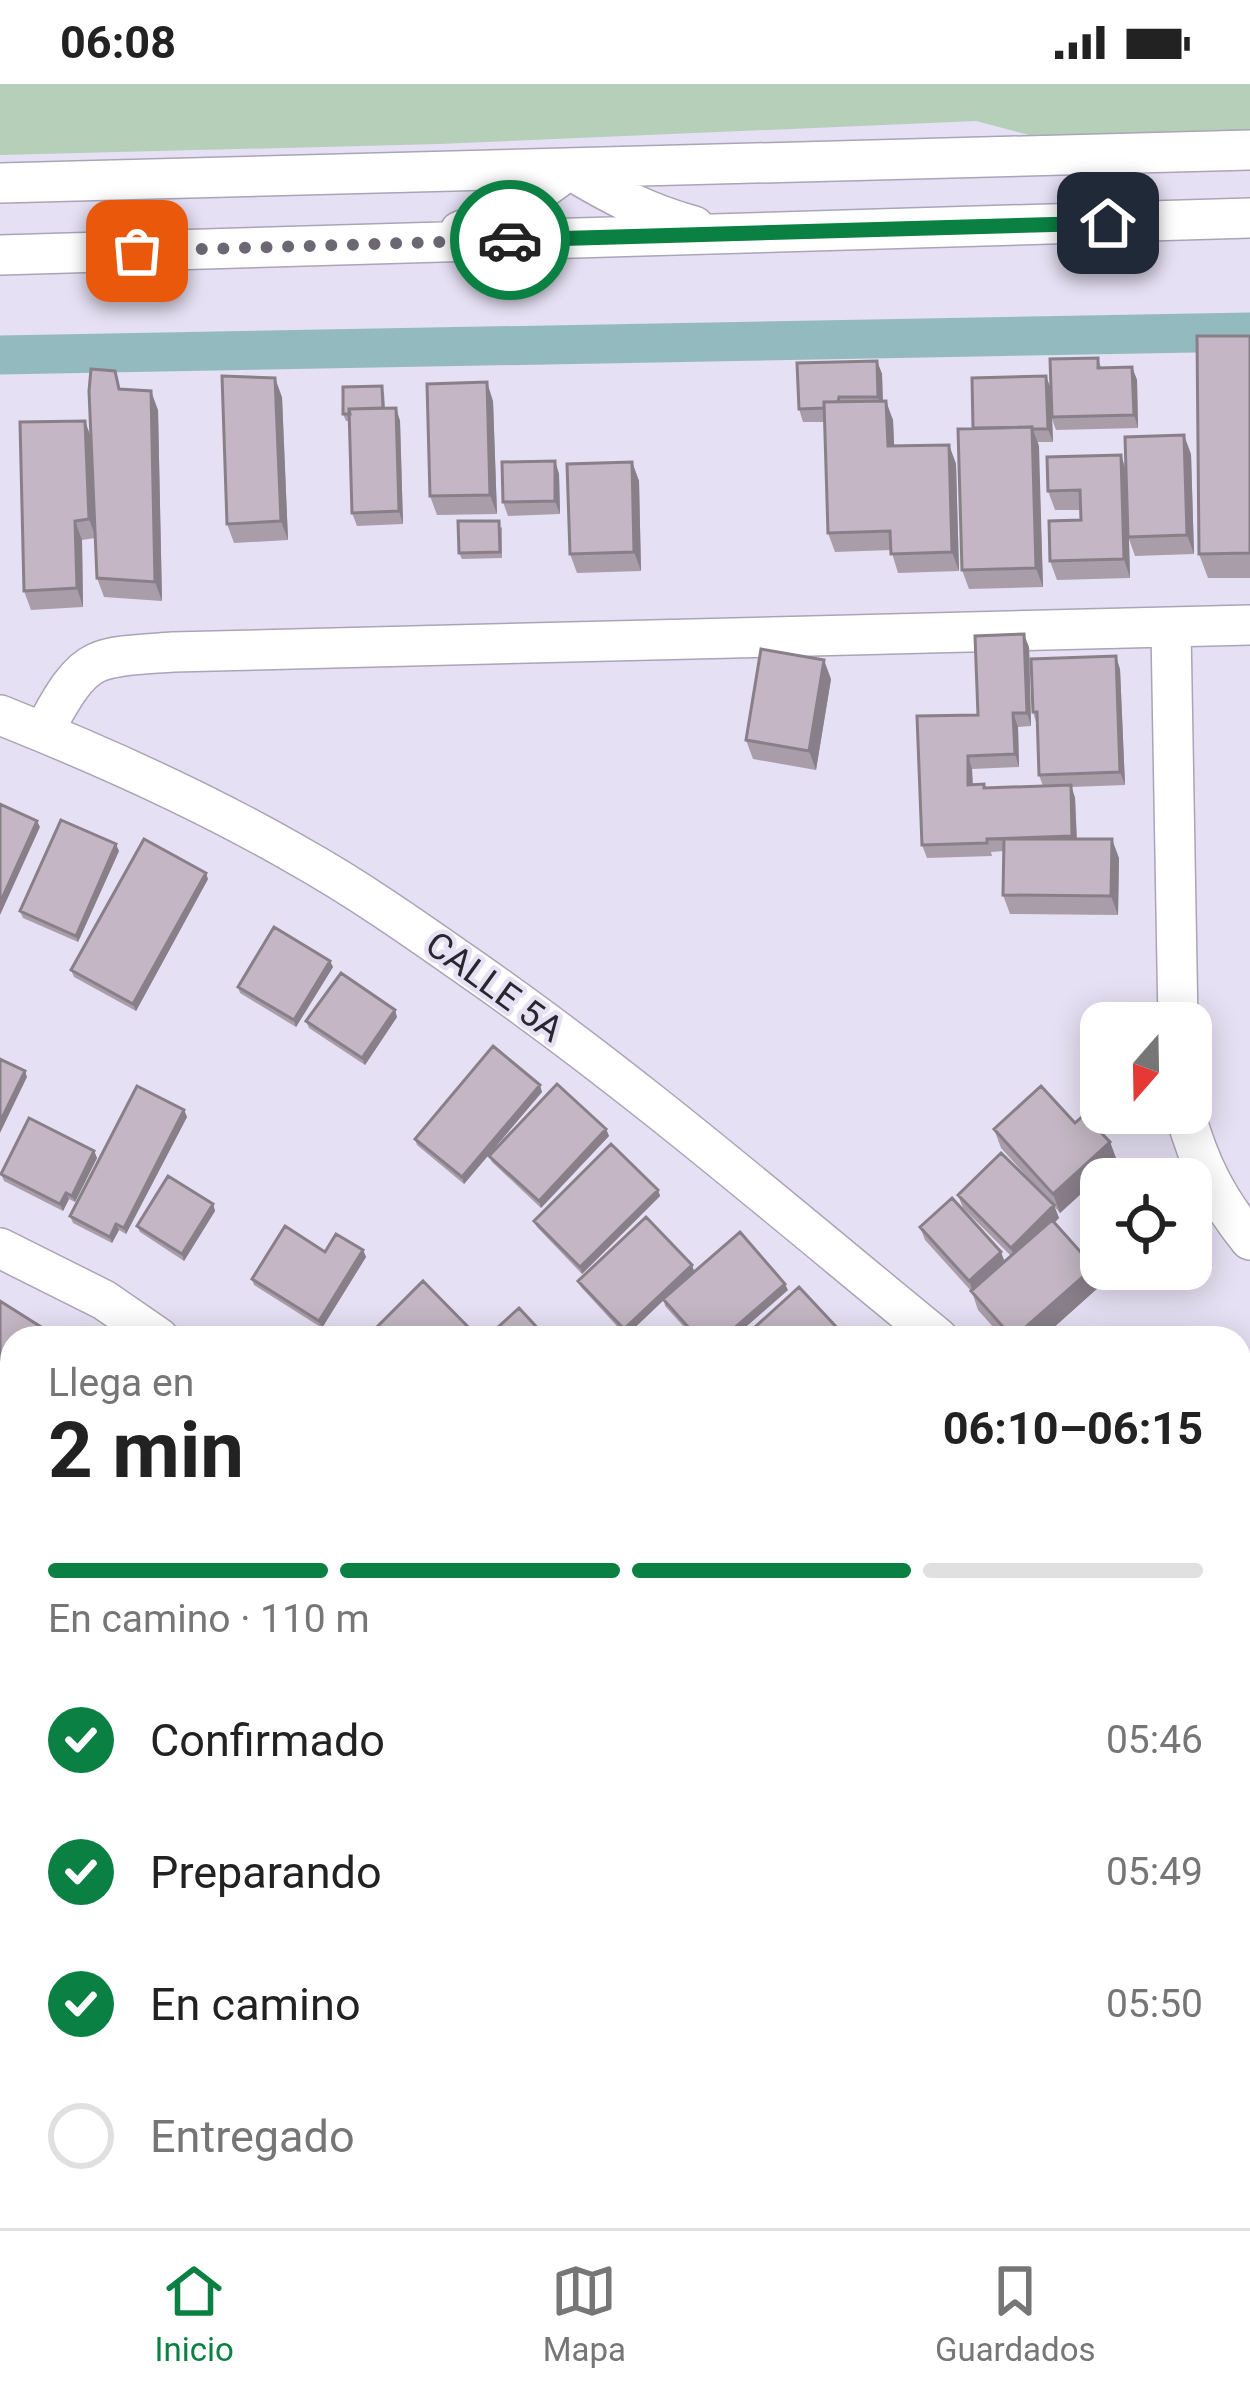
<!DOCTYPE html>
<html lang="es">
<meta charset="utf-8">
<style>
body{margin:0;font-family:Roboto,sans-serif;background:#f6f6f6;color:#222;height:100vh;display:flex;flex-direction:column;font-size:45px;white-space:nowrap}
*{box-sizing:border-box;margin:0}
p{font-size:39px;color:#767676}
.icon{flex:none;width:66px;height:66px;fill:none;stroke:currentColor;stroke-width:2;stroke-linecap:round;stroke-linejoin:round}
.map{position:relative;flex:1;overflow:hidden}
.sheet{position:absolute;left:0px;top:1242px;width:1251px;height:903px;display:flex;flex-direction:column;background:#fff;border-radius:36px 36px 0 0;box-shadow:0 6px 30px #0003}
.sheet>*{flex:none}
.needle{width:78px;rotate:200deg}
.fabs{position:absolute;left:1080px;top:918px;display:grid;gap:24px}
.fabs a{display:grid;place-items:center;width:132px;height:132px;border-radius:24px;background:#fff;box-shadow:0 6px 30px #0003;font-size:60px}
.pin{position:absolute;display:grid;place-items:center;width:102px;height:102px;color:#fff;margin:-51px;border-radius:24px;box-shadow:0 6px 18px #0006}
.courier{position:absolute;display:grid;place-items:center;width:120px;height:120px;margin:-60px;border:9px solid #0b8043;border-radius:50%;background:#fff;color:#222;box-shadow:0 3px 15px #0007}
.head em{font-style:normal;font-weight:700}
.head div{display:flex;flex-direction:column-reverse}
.head{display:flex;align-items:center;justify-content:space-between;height:204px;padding:0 48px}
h1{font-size:78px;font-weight:700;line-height:90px}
.bar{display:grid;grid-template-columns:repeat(4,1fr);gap:18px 12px;align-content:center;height:144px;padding:0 48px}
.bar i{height:15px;border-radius:9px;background:#e0e0e0}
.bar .on{background:#0b8043}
.bar p{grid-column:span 4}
ol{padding:0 48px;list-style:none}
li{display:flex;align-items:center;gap:36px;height:132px}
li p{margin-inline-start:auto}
li .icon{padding:12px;border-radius:50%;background:#0b8043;color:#fff;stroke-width:4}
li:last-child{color:#767676}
li i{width:66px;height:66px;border:6px solid #e0e0e0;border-radius:50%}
.status{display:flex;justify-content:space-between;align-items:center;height:84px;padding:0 60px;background:#fff;direction:ltr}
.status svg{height:33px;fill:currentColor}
.menu{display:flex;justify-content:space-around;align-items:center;height:168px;border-top:3px solid #e0e0e0;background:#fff;font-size:33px;color:#767676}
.menu a{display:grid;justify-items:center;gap:6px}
.menu .on{color:#0b8043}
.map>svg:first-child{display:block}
.green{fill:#b5cfb9}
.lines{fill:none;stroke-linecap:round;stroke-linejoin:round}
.canal{stroke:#93babf;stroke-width:39}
.street-casing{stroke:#a9a5b6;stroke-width:42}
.secondary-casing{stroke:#a9a5b6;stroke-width:57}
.street{stroke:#fff;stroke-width:39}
.secondary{stroke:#fff;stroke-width:54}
.wall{fill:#a99da9}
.shaded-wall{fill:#897f89}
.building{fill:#c4b6c4;stroke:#897f89;stroke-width:3}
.done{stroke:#6b6873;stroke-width:12;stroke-dasharray:0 21.6}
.route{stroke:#0b8043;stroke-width:15}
.labels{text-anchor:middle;stroke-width:9;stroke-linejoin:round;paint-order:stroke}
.street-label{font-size:36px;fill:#29272e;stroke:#e5e0f3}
</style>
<div class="status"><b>06:08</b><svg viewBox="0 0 49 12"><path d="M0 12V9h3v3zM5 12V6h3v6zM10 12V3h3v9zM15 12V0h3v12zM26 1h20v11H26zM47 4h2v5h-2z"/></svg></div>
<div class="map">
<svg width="1250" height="2144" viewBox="0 0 1250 2144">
<rect width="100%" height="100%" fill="#e5e0f3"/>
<path class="green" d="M0,0H1250V51L1052,57L976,37L439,60L0,71Z"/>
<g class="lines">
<path class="canal" d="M0,271L1250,248"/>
<g class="street-casing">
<path id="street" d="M569,85C608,109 648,130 694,142
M0,99L1250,66
M460,147C502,132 534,113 569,85
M0,171L1250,134
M1171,545L1178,939
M0,631C101,671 203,717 297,771C358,805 416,846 473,886C635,999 785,1129 938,1254
M43,648C56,626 72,590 96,579C115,570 151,570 173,568L1250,541
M1185,1029C1199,1080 1217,1115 1250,1156
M0,1164L104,1216L159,1254
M1239,1706L1250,1734
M0,2085L12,2080
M379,2133L384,2144
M878,2133L882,2144"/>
</g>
<g class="secondary-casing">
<path id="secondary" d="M1239,1618L1250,1616
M0,1701L12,1709"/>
</g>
<use href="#street" class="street"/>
<use href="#secondary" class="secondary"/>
</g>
<path class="wall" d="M1250,252V494H1208L1199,470Z
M1098,274L1101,283H1132L1137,296L1138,344L1056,346L1052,335L1053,358H1038L1043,503L969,505L962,486L973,344L1051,304Z
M877,277L882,290L883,317L893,336L894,362L949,361L956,380L959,487L898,489L891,466L835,468L828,449L825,338H803L799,325Z
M122,305L158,326L162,517L104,513L97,494L95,454L82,456L83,523L31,526L24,507L91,356Z
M384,308L385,324H396L400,337L403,440L357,442L352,429L350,337H346L343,330Z
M282,313L288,456L234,459L227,440Z
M493,317L497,430L437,431L430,412Z
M1191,370L1194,470L1135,472L1129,455L1130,494L1057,496L1050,477L1081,436V426H1055L1048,407L1121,371L1126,387Z
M555,377L559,390L560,430L508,432L503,418Z
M632,378L639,397L641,487L577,489L570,470Z
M502,443V474L462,475L459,469Z
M1029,563L1031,642L1018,643L1019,683L972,685L973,701L986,704L1043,702L1039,691L1037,641L1033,628L1120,585L1125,701L1071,703L1075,714L1077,755L1119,774L1118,831L1010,830L1003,811L1004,767L991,768L992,772L927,774L922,761L978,631Z
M831,595L816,686L753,675L746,656Z
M119,767L78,858L23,834L20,827Z
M208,795L136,927L74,893L71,886Z
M330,877L333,883L296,943L240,909L238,903Z
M397,933L365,981L309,944L306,937Z
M542,1008L464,1100L417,1061L415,1055Z
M184,1026L187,1033L126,1150L119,1146L112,1159L73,1139L70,1132Z
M1075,1039L1110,1058L1117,1077L1060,1129L1054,1122L1059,1134L1054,1139L1100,1202L1042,1254H1003L978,1226L972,1208L925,1156L920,1143L1005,1177L1011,1172L963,1124L958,1111L1050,1118L1001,1064L994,1045Z
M606,1045L609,1052L541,1124L492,1078L489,1072Z
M94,1067L97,1074L75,1118L69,1115L63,1127L4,1097L1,1090Z
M658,1106L660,1112L582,1190L537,1143L534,1137Z
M213,1120L215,1127L184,1177L140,1148L137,1142Z
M363,1166L366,1173L322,1244L254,1201L252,1195L325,1168Z
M692,1181L694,1187L788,1206L733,1254H694L665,1222L664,1216L626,1252L581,1203L578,1197Z
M1250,1412V1569L1239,1571V1414Z
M1239,1807L1244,1823L1250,1821V1976L1239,1978Z
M0,1989L9,2012L0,2016Z
M1250,2064V2140L1228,2144L1224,2133Z
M213,2133H255L230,2144H218Z
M411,2133H533L537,2144H426L422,2136L414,2139Z
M834,2133L836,2140L822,2144H739Z"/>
<path class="shaded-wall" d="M877,277L882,290L883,326L878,313Z
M1132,283L1137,296L1138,344L1134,331Z
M1046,292L1051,305L1053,358L1048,345Z
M275,294L282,313L288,456L281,437Z
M487,298L493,317L497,430L490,411Z
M151,307L158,326L162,517L155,498Z
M886,317L893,336L895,381L888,362Z
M396,324L400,337L403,440L399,427Z
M85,337L92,356L96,454L89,435Z
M1032,343L1039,362L1043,503L1036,484Z
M1184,351L1191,370L1194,470L1187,451Z
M949,361L956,380L959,487L952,468Z
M1121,371L1127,390L1130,494L1124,475Z
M555,377L559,390L560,430L555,417Z
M632,378L639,397L641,487L634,468Z
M75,437L82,456L83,523L77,504Z
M1024,550L1029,563L1031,642L1027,629Z
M1116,572L1120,585L1125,701L1120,688Z
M824,576L831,595L816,686L809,667Z
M1013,629L1018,643L1019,683L1015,670Z
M968,672L972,685L973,714L968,701Z
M1071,701L1075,714L1077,765L1072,752Z
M37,737L40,743L0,831V819Z
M1112,755L1119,774L1118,831L1111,812Z
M116,760L119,767L78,858L76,852Z
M206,789L208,795L136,927L133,920Z
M330,877L333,883L296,943L294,936Z
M395,926L397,933L365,981L362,974Z
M25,987L27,993L0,1049V1038Z
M540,1001L542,1008L464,1100L462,1093Z
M184,1026L187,1033L126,1150L124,1144Z
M606,1045L609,1052L541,1124L539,1117Z
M1110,1058L1117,1077L1060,1129L1053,1110Z
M94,1067L97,1074L75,1118L72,1112Z
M658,1106L660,1112L582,1190L580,1183Z
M66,1109L69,1115L63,1127L60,1120Z
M213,1120L215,1127L184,1177L182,1170Z
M1054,1121L1059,1134L1016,1177L1011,1164Z
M116,1140L119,1146L112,1159L110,1153Z
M363,1166L366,1173L322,1244L319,1237Z
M1001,1168L1006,1181L974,1210L969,1197Z
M692,1181L694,1187L626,1252L624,1245Z
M1094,1183L1100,1202L1042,1254H1013Z
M785,1200L788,1206L733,1254H723Z
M12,1305V1316L0,1334V1324Z
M12,1585V1595L8,1602L5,1595Z
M12,1836V1845L0,1855V1846Z"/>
<path class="building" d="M1197,252H1250V469L1199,470Z
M1098,274V284L1132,283L1134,331L1052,333L1050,275Z
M877,277L878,313H839L838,318H824V324L799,325L797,279Z
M91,285L115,287L119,305L151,307L155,498L97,494L89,307Z
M222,292L275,294L281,437L227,440Z
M1046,292L1048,345H1032V343L973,344L972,294Z
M487,298L490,411L430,412L427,300Z
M382,302L383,324L349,325L350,330H343V303Z
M886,317L888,362L949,361L952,468L891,470L890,447L828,449L824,318Z
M396,324L399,427L352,429L349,325Z
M85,337L89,435L75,437L77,504L24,507L20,338Z
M1032,343L1036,484L962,486L958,345Z
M1184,351L1187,451L1128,453L1125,353Z
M1121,371L1124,475L1050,477L1049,437L1081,436L1080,406L1048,407L1047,373Z
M555,377V417L503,418L502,378Z
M632,378L634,468L570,470L567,380Z
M458,437H499L500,468L459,469Z
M1024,550L1027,629H1013L1015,670L968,672V701L984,700V704L1071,701L1072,752L987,755V759L922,761L917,632L978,631L975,552Z
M761,565L824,576L809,667L746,656Z
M1116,572L1120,688L1039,691L1037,628H1033L1031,575Z
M0,720L37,737L0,819Z
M61,736L116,760L76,852L20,827Z
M144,755L206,789L133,920L71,886Z
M1004,755H1112L1111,812L1003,811Z
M274,843L330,877L294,936L238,903Z
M341,889L395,926L362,974L306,937Z
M493,962L540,1001L462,1093L415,1055Z
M0,975L25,987L0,1038Z
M557,1000L606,1045L539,1117L489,1072Z
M137,1002L184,1026L124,1144L116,1140L110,1153L70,1132Z
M1041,1002L1075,1039L1084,1031L1110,1058L1053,1110L994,1045Z
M29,1034L94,1067L72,1112L66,1109L60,1120L1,1090Z
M611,1060L658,1106L580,1183L534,1137Z
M1001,1069L1054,1121L1011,1164L958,1111Z
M168,1092L213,1120L182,1170L137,1142Z
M952,1114L1001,1168L969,1197L920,1143Z
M646,1133L692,1181L624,1245L578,1197Z
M1052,1136L1094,1183L1013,1254L971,1207Z
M285,1142L325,1168L336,1150L363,1166L319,1237L252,1195Z
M740,1148L785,1200L723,1254H698L663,1215Z
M423,1197L475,1250L471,1254H366Z
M799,1203L841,1248L835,1254H743Z
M0,1217L49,1248L45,1254H12V1305L0,1324Z
M519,1224L544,1251L542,1254H486Z
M1250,1412V1549L1239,1550V1414Z
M12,1469V1585L5,1595L0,1592V1486Z
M6,1762L12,1769V1836L0,1846V1767Z
M1239,1808L1244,1823L1250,1821V1873L1239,1877Z
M12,1845V1859L5,1850Z
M1250,1876V1969L1239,1971V1880Z
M12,1922V2003L0,1975V1927Z
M0,1989L7,2005L0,2008Z
M1250,2064V2132L1226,2139L1224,2133H1239V2066Z
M45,2133H73L77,2144H18Z
M119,2133H196L200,2144H124Z
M213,2133H238L217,2142Z
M421,2133H533L535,2138L520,2144H426Z
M735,2133H834L798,2144H739Z
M1083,2133H1084L1087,2144H1039Z"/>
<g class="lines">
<path class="done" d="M137,167L510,156"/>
<path class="route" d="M510,156L1108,139"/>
</g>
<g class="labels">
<g class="street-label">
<text transform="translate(495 902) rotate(36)" y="13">CALLE 5A</text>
</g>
</g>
</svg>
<div class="fabs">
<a><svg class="needle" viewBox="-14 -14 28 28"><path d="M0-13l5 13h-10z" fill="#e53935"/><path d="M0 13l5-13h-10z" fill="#767676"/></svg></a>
<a><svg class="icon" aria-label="locate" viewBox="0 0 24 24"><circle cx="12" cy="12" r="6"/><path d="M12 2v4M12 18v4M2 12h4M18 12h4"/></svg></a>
</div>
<div class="pin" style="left:137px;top:167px;background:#ea580c"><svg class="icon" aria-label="bag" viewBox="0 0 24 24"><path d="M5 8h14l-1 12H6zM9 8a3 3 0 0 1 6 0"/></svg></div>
<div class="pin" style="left:1108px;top:139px;background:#1f2937"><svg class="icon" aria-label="home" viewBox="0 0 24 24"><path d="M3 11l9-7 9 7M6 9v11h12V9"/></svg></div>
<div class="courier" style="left:510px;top:156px"><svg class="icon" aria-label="car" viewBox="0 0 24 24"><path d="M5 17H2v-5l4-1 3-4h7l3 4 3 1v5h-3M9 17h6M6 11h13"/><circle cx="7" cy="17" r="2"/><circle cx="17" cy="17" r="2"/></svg></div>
<section class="sheet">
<div class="head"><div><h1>2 min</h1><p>Llega en</p></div><em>06:10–06:15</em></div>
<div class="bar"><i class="on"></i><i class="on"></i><i class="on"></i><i></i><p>En camino · 110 m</p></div>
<ol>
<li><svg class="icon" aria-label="check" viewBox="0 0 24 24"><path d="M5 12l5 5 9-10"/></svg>Confirmado<p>05:46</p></li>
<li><svg class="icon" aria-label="check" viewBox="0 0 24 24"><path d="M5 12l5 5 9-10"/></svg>Preparando<p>05:49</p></li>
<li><svg class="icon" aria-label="check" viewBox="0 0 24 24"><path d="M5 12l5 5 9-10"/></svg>En camino<p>05:50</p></li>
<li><i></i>Entregado</li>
</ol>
</section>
</div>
<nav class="menu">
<a class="on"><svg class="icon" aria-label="home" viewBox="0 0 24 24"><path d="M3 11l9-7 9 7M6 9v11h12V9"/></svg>Inicio</a>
<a><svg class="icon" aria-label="map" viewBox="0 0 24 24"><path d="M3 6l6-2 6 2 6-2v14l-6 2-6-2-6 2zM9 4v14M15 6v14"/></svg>Mapa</a>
<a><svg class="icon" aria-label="saved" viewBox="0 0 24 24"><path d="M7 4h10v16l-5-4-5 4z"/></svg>Guardados</a>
</nav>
